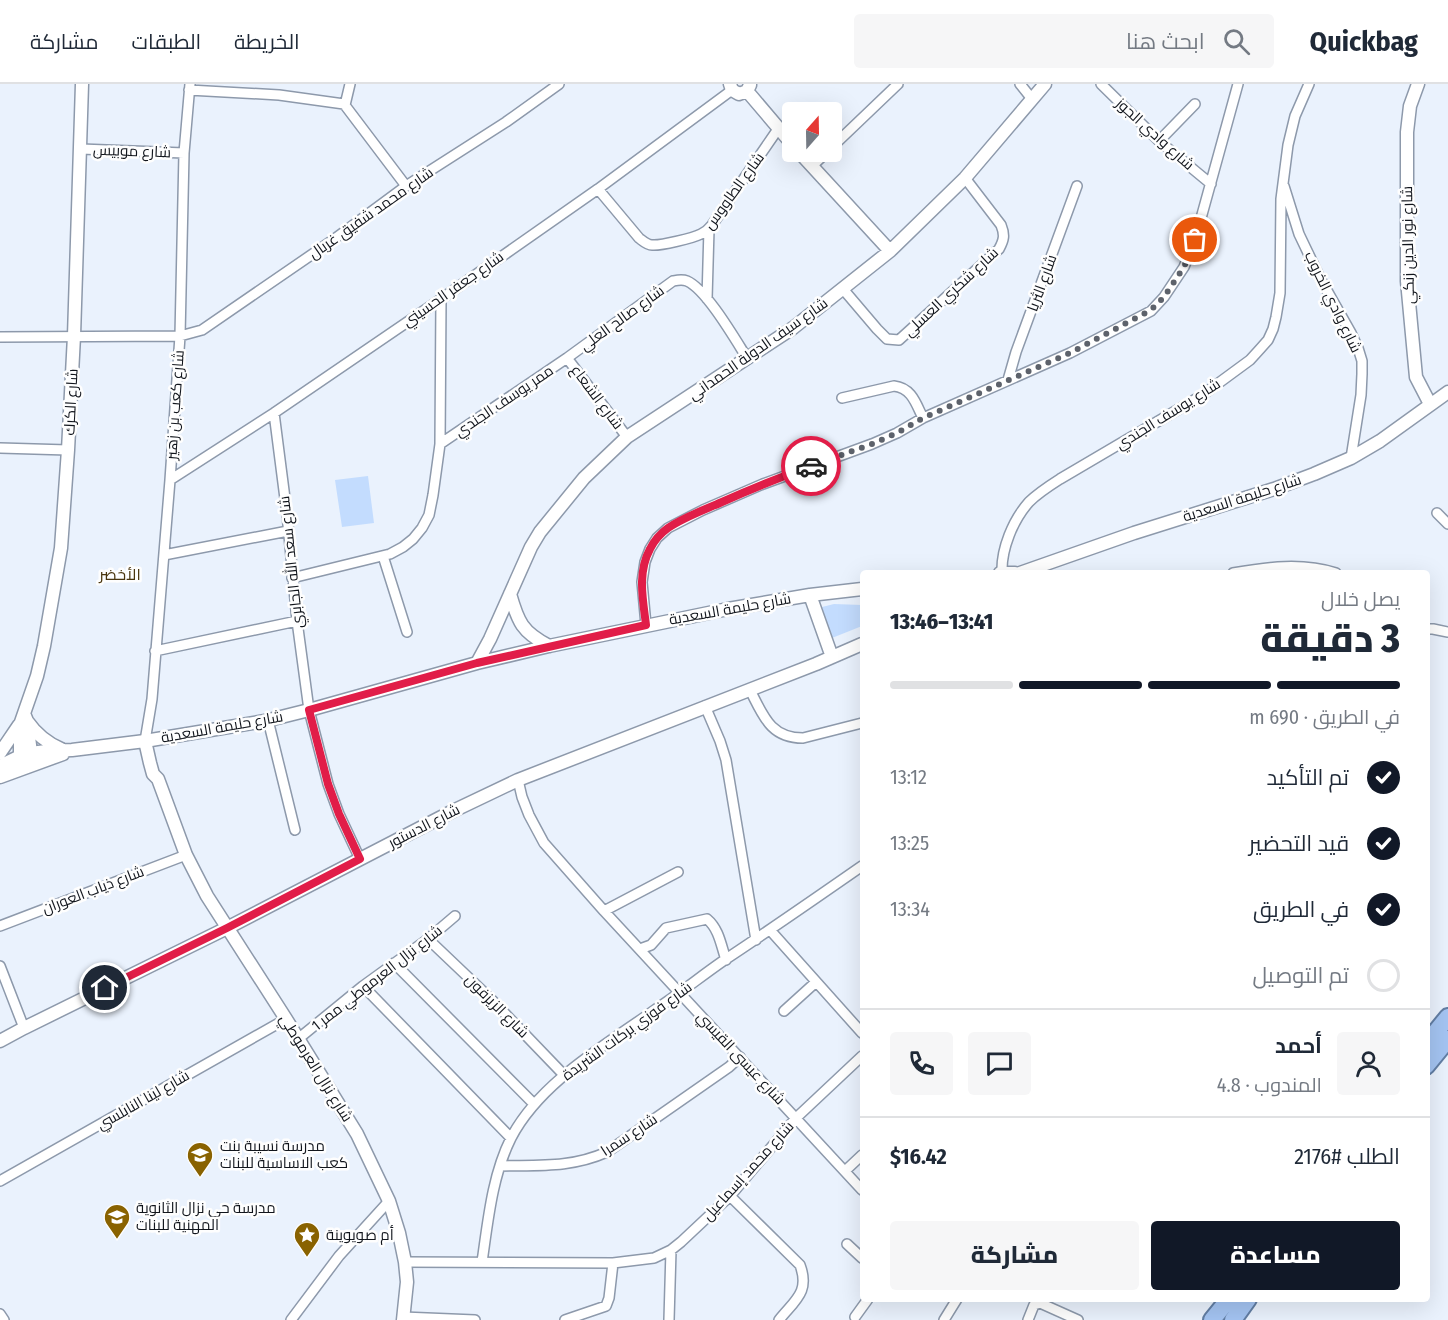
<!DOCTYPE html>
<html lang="ar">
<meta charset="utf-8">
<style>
body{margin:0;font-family:"Fira Sans Condensed",Cairo,sans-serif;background:#f6f6f7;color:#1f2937;direction:rtl;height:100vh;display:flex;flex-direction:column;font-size:22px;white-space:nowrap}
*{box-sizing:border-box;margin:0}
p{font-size:20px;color:#747a83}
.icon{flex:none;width:33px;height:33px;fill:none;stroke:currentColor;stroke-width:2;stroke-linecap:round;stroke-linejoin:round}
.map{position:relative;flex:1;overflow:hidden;direction:ltr}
.panel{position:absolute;left:860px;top:486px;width:570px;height:732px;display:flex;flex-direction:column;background:#fff;border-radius:6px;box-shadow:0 6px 24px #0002;direction:rtl}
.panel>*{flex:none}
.needle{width:39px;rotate:20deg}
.tools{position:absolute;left:782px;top:18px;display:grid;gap:12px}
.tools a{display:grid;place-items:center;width:60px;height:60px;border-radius:6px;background:#fff;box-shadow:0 6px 24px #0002;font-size:30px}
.pin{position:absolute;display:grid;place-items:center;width:51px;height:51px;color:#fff;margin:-26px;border:3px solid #fff;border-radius:50%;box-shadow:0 2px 6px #0007}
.courier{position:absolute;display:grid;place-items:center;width:60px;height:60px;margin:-30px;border:4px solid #e11d48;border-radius:50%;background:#fff;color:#222;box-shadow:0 2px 8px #0007}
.head em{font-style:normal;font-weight:800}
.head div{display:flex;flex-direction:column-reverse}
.head{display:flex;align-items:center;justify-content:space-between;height:102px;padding:0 30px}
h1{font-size:39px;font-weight:800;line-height:45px}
.bar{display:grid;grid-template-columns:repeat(4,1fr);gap:9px 6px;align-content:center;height:72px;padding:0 30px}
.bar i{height:8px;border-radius:4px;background:#e0e1e3}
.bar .current{background:#111827}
.bar p{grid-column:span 4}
.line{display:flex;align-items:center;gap:15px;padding:0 30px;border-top:2px solid #e0e1e3}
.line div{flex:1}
.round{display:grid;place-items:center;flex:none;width:63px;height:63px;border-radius:6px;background:#f6f6f7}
ol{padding:0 30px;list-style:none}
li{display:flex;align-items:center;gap:18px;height:66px}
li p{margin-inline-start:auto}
li .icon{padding:6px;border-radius:50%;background:#111827;color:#fff;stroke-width:4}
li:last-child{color:#747a83}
li i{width:33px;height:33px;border:3px solid #e0e1e3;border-radius:50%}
.button{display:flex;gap:12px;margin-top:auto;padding:12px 30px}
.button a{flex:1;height:69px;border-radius:6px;background:#111827;color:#fff;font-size:24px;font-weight:800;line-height:69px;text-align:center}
.button a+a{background:#f6f6f7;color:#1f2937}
header{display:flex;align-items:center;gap:36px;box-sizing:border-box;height:84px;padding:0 30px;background:#fff;border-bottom:2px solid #e0e1e3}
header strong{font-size:28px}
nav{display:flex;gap:33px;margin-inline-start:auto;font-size:21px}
.search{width:420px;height:54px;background:#f6f6f7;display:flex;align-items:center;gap:15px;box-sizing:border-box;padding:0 21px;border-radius:6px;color:#747a83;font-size:22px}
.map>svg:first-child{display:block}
.green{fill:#c3dcfe}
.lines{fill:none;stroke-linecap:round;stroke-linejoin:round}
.minor-casing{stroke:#8d99ab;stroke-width:12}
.tertiary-casing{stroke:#8d99ab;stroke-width:15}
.trunk-casing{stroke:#627ea4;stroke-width:20}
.minor{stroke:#fff;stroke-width:9}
.tertiary{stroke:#fff;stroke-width:12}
.trunk{stroke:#a4c4f2;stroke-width:16}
.done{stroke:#5d626b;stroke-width:6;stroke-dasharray:0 10.8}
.route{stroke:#e11d48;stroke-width:8}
.labels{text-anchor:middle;stroke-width:5;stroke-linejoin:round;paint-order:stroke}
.street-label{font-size:15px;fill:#11151c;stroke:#fefefe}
.poi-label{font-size:15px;fill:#11151c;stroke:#fefefe;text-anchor:start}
.neighbourhood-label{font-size:16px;fill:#49350e;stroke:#fefefe}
</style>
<header>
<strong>Quickbag</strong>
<div class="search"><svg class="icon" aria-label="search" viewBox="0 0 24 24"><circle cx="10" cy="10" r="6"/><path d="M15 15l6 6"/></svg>ابحث هنا</div>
<nav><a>الخريطة</a><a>الطبقات</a><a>مشاركة</a></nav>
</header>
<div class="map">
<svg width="1448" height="1236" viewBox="0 0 1448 1236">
<rect width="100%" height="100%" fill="#eaf2fd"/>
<path class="green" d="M368,392L374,439L342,443L335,396Z
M834,520L862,521V542L832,554L822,523Z"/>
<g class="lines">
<g class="minor-casing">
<path id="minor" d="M1020,0L1032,15
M1101,0L1159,57L1211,100
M189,6L279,11L344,20L406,102
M345,21L350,0
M1159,57L1195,20
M831,64L898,0
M81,65L184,69
M812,82L827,68
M1284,102L1299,150L1321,196L1351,249L1358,264L1362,277V290L1361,311L1351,374
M598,105L639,154C643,157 647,161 652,161C660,162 693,154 701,150C705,148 709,145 712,141L778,45
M843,205L877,245L887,255L899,256L999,165C1004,156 1005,151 1001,141L965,94
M707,215L709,145
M0,253L180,252L202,246L333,156L406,102L506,38L559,0
M567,274L627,353
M1008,296L1016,268L1077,102
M842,314L894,302C912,304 916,320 923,334
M274,329L287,430L297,537L309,626L328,700L339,730L360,775
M440,360L567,274L673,197C678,196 682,195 687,197C706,205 735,255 747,274
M0,364L68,366
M170,396L274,329L441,215L598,105L732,6
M1437,429L1448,440
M164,471L288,447
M383,472L407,548
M1002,489C1001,465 1013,436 1029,418C1038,409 1049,402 1060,395L1201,312L1250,276L1260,265L1268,256L1273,245L1276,233L1280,209L1281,115L1288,61L1295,32L1309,0
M1233,489C1267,483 1302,478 1336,489
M292,494L390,470L403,463L413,455L422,444L429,431L433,411L440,360L441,215
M646,541L642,498L645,478L650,465L657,454L668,444L703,426L763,400L872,360L897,349L923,334L1070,269L1151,227L1164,213L1184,183L1195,156L1238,0
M1426,545H1433L1448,548
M155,567L297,537
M750,606C763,631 770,654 803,654L862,639
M705,622L720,657L726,676L756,856
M268,636L295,746
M145,657L152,615L170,396L180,252L184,69L190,0
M518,696L522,713L529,731L544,759L604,827L862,1106
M604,827L678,788
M0,842L186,771
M770,846L862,949
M428,855L490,914L564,991
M640,865L651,861L666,844L707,835C719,845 721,861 726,876
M394,879L534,1020
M0,882L24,944
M363,902L511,1054
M784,927L816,898
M298,955L363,902L428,855L455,832
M500,1082C539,1081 571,1084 607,1068L729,983L740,973
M845,1087L862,1071
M0,1097L286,935
M730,1112L800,1181C810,1208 795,1216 779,1236
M847,1160L862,1174
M405,1178L613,1179L654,1174L671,1166L681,1158L730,1112L796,1034L862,972
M482,1178C488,1137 492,1092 511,1054C540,998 606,961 656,925C679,910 700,893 723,877C770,846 816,814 862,782
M0,1230L4,1236
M403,1233L475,1236
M855,1233L868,1215
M291,1236L339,1172L389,1117
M565,1236L606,1222L609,1214L613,1179
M669,1236L671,1166
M944,1236L957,1215
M1028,1236L1034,1221L1040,1219L1078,1236"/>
</g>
<g class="tertiary-casing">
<path id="tertiary" d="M730,0L732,6L739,10L747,7L750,1
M1418,0L1410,22L1407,48V197L1416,293L1430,320
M747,7L792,60
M799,68L890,167
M1000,489H1015
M1020,489L1134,449L1274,405L1314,390L1351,374L1380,357L1448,308
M510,510C518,538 522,548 549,562
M810,511L832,573
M477,579L490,555L531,463L540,448L584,394L627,353L793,244L890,167L965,94L1045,0
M25,632L27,637L32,677
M27,637C36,650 47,659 61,665
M145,657L150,679L153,690L158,695L186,771L207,812L286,935L357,1050L389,1117L399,1149L405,1178L407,1198L403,1236
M0,669L19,641
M0,682L20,672L31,669L46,667L72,666L145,657L265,637L309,626L477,579L549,562L728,525L810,511L862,505
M20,685V647L21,638L37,592L44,562L61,464L68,366L74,252L82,0
M0,693L63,670
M0,957L24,944L227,844L453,727L518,696L816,580L862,560"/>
</g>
<g class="trunk-casing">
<path id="trunk" d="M1426,960L1448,933
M1426,982L1448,955
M1212,1236L1229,1215
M1233,1236L1248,1215"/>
</g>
<use href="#minor" class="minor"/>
<use href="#tertiary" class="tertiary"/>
<use href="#trunk" class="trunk"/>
</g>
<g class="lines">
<path class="done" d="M811,382L872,360L897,349L923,334L1070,269L1151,226L1164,213L1184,183L1195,156"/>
<path class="route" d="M105,904L227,844L360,775L339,730L328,700L309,626L477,579L646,541C643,516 637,489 650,465C654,457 661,449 668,444C684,433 704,426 722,418C751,405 781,393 811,382"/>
</g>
<defs>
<g id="school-pin" transform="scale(1.35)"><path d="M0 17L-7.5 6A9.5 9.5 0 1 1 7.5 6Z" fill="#896200" stroke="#fefefe"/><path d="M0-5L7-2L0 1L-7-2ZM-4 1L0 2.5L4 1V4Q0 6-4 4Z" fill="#fff"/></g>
<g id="sight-pin" transform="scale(1.35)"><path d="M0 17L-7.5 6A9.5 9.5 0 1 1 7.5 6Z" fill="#896200" stroke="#fefefe"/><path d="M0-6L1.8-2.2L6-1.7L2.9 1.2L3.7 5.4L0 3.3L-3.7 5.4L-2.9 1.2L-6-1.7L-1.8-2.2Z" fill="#fff"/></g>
</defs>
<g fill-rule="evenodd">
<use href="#school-pin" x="200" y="1071"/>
<use href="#school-pin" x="117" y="1133"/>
<use href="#sight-pin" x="307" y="1151"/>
</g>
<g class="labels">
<g class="street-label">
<text transform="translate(1155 50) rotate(42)" y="5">شارع وادي الجوز</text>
<text transform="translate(132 67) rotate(2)" y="5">شارع موبيس</text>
<text transform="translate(734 107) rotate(-54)" y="5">شارع الطاووس</text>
<text transform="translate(371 129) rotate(-35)" y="5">شارع محمد شفيق غربال</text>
<text transform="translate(1408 161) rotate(-91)" y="5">شارع نور الدين زنكي</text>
<text transform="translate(1042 199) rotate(-70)" y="5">شارع الثريا</text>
<text transform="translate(453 205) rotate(-35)" y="5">شارع جعفر الحسيني</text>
<text transform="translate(951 208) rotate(-43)" y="5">شارع شكري العسلي</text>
<text transform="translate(1333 218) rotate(64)" y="5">شارع وادي الخروب</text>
<text transform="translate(622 234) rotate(-36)" y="5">شارع صالح العلي</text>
<text transform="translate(758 265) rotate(-35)" y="5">شارع سيف الدولة الحمداني</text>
<text transform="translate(597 313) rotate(53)" y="5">شارع الشعاع</text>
<text transform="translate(504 317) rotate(-34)" y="5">ممر يوسف الجندي</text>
<text transform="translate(71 318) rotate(-87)" y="5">شارع الكرك</text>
<text transform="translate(175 321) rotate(-86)" y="5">شارع كعب بن زهير</text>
<text transform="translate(1168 330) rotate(-32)" y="5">شارع يوسف الجندي</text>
<text transform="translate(1242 414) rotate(-18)" y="5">شارع حليمة السعدية</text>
<text transform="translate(291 478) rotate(-96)" y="5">شارع سعد الله الجابري</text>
<text transform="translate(730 525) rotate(-10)" y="5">شارع حليمة السعدية</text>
<text transform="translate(222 643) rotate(-10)" y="5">شارع حليمة السعدية</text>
<text transform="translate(424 742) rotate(-27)" y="5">شارع الدستور</text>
<text transform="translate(93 806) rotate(-21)" y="5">شارع ذياب العوران</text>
<text transform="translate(377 894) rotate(-38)" y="5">شارع نزال العرموطي ممر 1</text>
<text transform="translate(497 922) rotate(45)" y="5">شارع الزيزفون</text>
<text transform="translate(627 947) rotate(-36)" y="5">شارع فوزي بركات الشريدة</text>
<text transform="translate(741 974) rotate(47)" y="5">شارع عيسى القيسي</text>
<text transform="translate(316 984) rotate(58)" y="5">شارع نزال العرموطي</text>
<text transform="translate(143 1016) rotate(-30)" y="5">شارع لينا النابلسي</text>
<text transform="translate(629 1051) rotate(-33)" y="5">شارع سمرا</text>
<text transform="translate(748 1087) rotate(-48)" y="5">شارع محمد إسماعيل</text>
</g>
<g class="poi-label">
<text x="220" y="1067">مدرسة نسيبة بنت<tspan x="220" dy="17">كعب الاساسية للبنات</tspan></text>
<text x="136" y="1129">مدرسة حي نزال الثانوية<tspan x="136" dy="17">المهنية للبنات</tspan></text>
<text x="326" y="1156">أم صويوينة</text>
</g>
<g class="neighbourhood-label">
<text x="120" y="496">الأخضر</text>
</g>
</g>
</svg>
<div class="tools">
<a><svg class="needle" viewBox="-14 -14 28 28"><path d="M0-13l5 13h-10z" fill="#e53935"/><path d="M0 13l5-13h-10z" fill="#747a83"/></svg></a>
</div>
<div class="pin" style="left:1195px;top:156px;background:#ea580c"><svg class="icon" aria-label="bag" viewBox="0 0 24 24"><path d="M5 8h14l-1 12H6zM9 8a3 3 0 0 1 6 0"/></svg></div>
<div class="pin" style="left:105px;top:904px;background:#1f2937"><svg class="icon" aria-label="home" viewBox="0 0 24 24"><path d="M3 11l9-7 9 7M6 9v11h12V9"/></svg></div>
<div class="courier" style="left:811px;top:382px"><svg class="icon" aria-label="car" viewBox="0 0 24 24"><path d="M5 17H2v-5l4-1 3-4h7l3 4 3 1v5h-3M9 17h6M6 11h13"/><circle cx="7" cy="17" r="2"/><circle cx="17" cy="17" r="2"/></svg></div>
<section class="panel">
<div class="head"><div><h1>3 دقيقة</h1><p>يصل خلال</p></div><em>13:41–13:46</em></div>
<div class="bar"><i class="current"></i><i class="current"></i><i class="current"></i><i></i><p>في الطريق · 690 m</p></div>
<ol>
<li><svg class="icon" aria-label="check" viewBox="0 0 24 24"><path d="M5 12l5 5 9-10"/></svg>تم التأكيد<p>13:12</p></li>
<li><svg class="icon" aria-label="check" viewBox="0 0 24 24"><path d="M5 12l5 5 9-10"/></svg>قيد التحضير<p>13:25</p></li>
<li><svg class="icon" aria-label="check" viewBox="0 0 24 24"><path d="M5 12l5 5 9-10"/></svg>في الطريق<p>13:34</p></li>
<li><i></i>تم التوصيل</li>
</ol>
<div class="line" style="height:108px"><a class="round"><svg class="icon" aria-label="person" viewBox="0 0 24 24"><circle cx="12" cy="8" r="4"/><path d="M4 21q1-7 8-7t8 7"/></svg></a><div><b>أحمد</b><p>المندوب · 4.8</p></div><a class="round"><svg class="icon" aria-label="chat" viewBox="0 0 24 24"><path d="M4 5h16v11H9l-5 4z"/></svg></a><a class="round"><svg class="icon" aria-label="phone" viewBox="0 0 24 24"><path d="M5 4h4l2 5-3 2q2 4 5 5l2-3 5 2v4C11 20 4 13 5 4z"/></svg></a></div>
<div class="line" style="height:78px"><div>الطلب #2176</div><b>$16.42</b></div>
<div class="button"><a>مساعدة</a><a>مشاركة</a></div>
</section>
</div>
